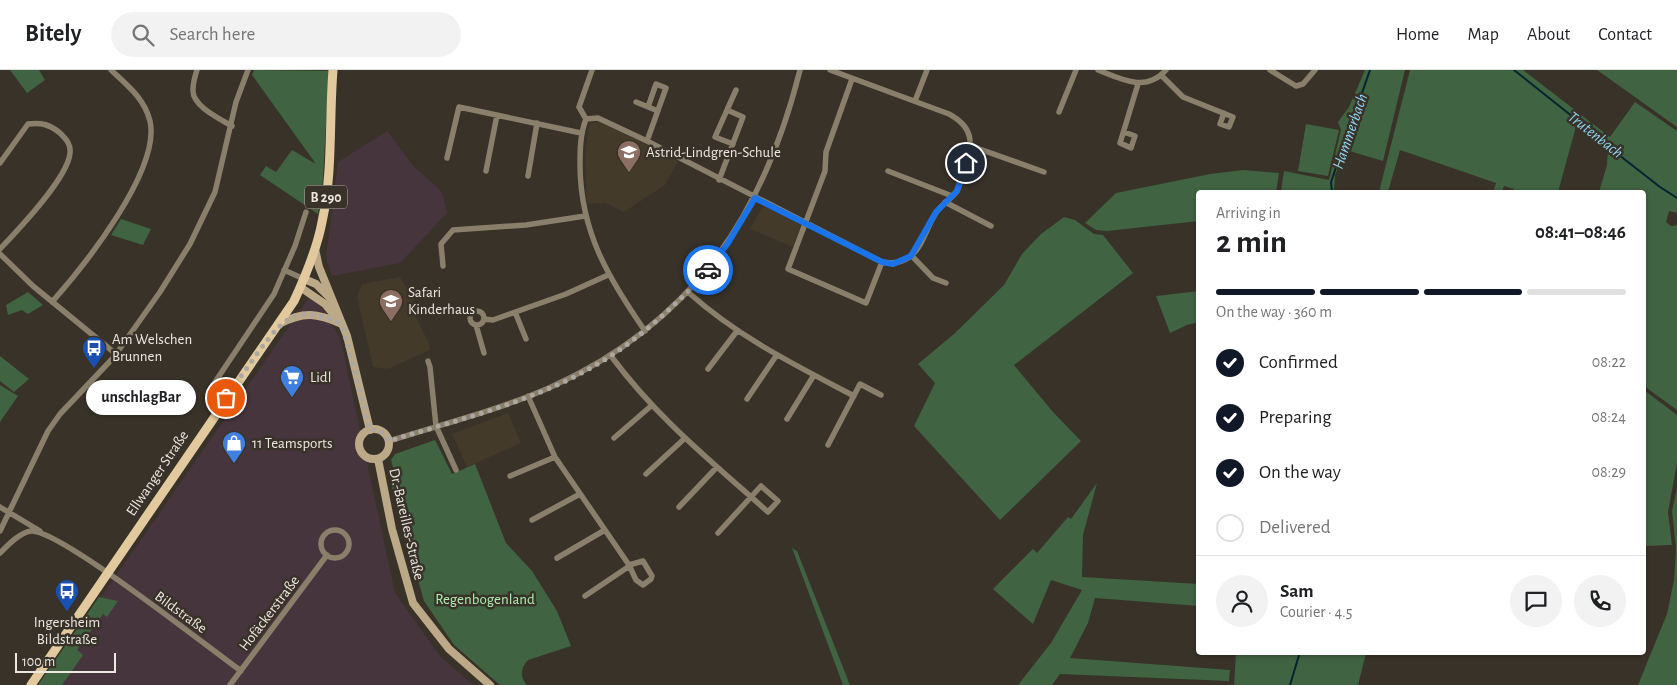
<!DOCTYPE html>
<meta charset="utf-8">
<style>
body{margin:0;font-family:"Alegreya Sans",sans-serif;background:#f2f2f2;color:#202124;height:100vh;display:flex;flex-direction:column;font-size:19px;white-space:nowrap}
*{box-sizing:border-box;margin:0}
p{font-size:16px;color:#757577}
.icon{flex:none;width:28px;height:28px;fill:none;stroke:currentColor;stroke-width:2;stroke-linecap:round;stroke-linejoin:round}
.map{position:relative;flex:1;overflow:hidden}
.side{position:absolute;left:1196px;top:120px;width:450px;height:465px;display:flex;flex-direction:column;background:#fff;border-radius:5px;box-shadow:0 1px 4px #0004}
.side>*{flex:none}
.scale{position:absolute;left:15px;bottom:12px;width:101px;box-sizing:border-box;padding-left:5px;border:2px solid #ebe7e1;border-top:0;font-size:14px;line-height:18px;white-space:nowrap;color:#ebe7e1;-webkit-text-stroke:4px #383229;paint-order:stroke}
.pin{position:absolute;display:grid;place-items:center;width:42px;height:42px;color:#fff;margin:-21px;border:2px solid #fff;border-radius:50%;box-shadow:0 1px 5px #0007}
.courier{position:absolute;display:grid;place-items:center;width:50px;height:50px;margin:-25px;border:4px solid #1a73e8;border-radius:50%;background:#fff;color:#222;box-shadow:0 1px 6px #0007}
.bubble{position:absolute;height:35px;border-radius:18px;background:#fff;box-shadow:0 1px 4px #0004;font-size:16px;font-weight:600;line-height:35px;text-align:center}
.summary em{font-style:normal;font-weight:600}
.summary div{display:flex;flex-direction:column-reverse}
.summary{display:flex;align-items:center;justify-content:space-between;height:85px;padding:0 20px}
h1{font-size:32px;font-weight:600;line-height:38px}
.bar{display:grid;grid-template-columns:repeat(4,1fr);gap:8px 5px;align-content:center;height:60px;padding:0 20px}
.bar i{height:6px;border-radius:4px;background:#e0e0e0}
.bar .active{background:#111827}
.bar p{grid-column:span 4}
.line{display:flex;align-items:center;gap:12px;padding:0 20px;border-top:1px solid #e0e0e0}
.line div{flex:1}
.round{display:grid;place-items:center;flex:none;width:52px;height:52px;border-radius:26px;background:#f2f2f2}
ol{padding:0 20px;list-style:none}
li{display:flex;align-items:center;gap:15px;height:55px}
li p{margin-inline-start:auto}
li .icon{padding:5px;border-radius:50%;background:#111827;color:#fff;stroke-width:4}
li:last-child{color:#757577}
li i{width:28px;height:28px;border:2px solid #e0e0e0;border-radius:50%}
header{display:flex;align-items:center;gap:30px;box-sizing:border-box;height:70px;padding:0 25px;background:#fff;border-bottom:1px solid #e0e0e0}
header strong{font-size:24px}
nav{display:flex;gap:28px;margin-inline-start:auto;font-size:18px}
.search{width:350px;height:45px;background:#f2f2f2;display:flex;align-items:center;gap:12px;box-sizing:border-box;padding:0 18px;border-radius:28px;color:#757577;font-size:19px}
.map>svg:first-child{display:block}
.built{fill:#433a2a}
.industrial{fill:#47353d}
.green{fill:#406341}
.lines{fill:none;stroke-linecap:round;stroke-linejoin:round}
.stream{stroke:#032532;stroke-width:2}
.street{stroke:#8a7f6a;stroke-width:5.5}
.secondary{stroke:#bca987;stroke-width:8}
.primary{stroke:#e2ca9e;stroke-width:9}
.done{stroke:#aca8a1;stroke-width:5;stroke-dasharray:0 9}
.route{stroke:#1a73e8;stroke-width:6}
.labels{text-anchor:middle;stroke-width:5;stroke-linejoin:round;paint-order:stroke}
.shield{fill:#383229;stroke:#b5b1aa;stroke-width:1}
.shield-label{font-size:14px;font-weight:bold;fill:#ebe7e1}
.poi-label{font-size:15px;fill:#ebe7e1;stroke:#383229;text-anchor:start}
.street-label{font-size:15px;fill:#ebe7e1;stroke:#383229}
.park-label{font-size:15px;fill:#afeeb0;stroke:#383229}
.water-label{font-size:16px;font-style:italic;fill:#8ed5f5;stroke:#383229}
</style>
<header>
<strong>Bitely</strong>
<div class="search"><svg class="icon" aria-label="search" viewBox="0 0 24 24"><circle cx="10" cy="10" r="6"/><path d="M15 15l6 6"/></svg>Search here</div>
<nav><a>Home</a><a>Map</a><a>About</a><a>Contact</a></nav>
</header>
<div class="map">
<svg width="1677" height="615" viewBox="0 0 1677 615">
<rect width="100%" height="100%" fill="#383229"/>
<path class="built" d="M600,51L678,91L665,115L624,142L605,133L587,134L585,89L588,60L591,53Z
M763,136L801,155L793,177L750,159Z
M400,207L414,230L409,234L428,271L430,280L388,299L373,297L357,227L362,214Z
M508,343L521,373L467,397L452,364Z"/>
<path class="industrial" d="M387,61L415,98L437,117L443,125L447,143L400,193L332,206L326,188L338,92Z
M310,226L327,244L341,271L395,523L439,585L473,615H40Z"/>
<path class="green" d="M10,0H39L45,10L27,23Z
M254,0L329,1L323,109L318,144L260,105L266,96L276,102L292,80L316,94L252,5Z
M1365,0H1405L1383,91L1346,80L1335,105L1334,122H1281L1284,101L1329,110L1341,60L1338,52L1349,37Z
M1410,0H1523L1610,67L1635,32L1677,61V143L1669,141L1666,152L1671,156L1677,155V340L1644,316V122H1599L1607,95L1608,79L1577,53L1558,122H1513L1514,119L1504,116L1502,122H1493L1496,113L1400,80L1388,122H1379Z
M1597,0H1677V57Z
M1306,54L1339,60L1328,106L1298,101Z
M1243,100L1279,103L1276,122H1199V151L1107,161L1096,160L1085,153L1116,123L1210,104Z
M1064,147L1075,150L1094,164L1103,165L1133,203L1014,295L1053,342L1081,371L1000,450L914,356L935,313L918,294L954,264L1004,215L1022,184L1041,164Z
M121,149L151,159L143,175L111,165Z
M1199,221V252L1187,255L1170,263L1156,226Z
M28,222L43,235L28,244L22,240L8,245L6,235Z
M0,286L29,309L14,322L0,311Z
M0,315L18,326L0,352Z
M1644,320L1677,345V393L1668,442L1672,475L1644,476Z
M435,370L452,404L475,394L506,473L532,501L557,541L571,576L528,590C521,598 519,606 527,615H500L454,575L424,531L393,421L390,407L395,405L391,390L395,384Z
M1097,413L1083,465L1082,507L1199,514V536L1095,528L1088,553L1070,588L1230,600L1229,611L1060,604L1052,615H1018L1051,573L1082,520L1051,510L1033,554L993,519L1033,479L1037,483L1068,447L1071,449Z
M1677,418V615H1638L1667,544L1674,510L1676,479L1672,441Z
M792,478L797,481L850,615H843Z
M99,527L118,531L107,547L103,544L77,580L83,585L62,615H38Z
M1236,583V582L1366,583L1358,615H1234Z"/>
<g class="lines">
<path class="stream" d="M1514,0L1573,47L1588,56L1601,71L1660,117L1677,128
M1332,122L1331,112L1370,0
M1290,615L1300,582"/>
<path class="street" d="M197,0C195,6 193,13 193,20C192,36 220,49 232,56
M1098,0C1121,9 1146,23 1166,0
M1270,0L1296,16L1303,14L1315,0
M1161,5L1183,27L1233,47L1229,57L1220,54L1224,43
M852,9L826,82L825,101L788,199L866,233L882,192
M915,31L927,0
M636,32L658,41
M727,40L715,67L733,74
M1059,42L1076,0
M586,49L579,37L592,0
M1124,62L1135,66L1131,78L1120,73L1138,14
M647,71L666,18L656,14L648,37
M971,76L1044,102
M447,88L459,37L581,63
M0,93L28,54C42,52 50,55 60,63C66,69 71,74 70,83C68,108 18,160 0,179
M486,101L497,45
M888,101L952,126
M528,106L537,53
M719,110L743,47L727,40L736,20
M945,132L991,156
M0,184L33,216L116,284
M911,185L933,208L946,213
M443,196L441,174L453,160L526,155L585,146
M284,200L304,209
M688,222C738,267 795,295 854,326
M52,232C84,196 161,100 150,51C144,28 127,15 111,0
M470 248a7 7 0 1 1 14 0a7 7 0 1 1-14 0Z
M515,242L526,269
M484,249L493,250L566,224L608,205
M476,255L484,283
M645,261C609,209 581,163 580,97C580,80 580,65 586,49L598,48L647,71L882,192C893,194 902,193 911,186C923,176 927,156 936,143C941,134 952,129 957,121C960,116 961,108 963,102C972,77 977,59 949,44L830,0
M611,286C657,348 711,391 768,442L778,431L761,416L718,463
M428,291L430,297L436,356L456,400
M708,299L737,261
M209,321L274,224L295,176L306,142
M528,326L555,387L629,495L636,510L643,515L651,509L652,506L643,491L629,495
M747,329L776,286
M787,349L814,305
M614,368L651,336
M389,371C443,354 499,340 551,317C692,253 763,147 800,0
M828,375L860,314L881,325
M646,404L684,369
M510,406L555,387
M0,437L40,461
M679,437L717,397
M532,450L580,424
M321 474a14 14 0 1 1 28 0a14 14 0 1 1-28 0Z
M0,461L48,361L60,344L114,287L160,222L190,174L215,122L236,32L248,0
M0,483C8,475 19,463 31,461C59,459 209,578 241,601
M557,488L605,460
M585,526L628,497
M230,615L327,485"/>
<path class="secondary" d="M315,179L319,197L347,266L370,360
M304,209L316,214L331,229
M300,217L325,234L339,251
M279,254C304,241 317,243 342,254
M359 374a15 15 0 1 1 30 0a15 15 0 1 1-30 0Z
M378,389L392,459L413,533L449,579L490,615"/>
<path class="primary" d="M31,615L294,231C306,205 317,179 322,152C333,103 329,50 333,0"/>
</g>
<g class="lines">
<path class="done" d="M226,328C236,312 248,297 259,281C287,244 297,235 342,254L370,360H380L389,371C463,348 546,329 612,285C648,261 679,232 708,200"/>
<path class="route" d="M708,200L728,173L755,128L882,192L893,194L911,186L936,142L957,121L966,93"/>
</g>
<defs>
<g id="school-pin" transform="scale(1.25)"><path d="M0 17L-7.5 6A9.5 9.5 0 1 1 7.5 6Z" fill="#8d6e63" stroke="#383229"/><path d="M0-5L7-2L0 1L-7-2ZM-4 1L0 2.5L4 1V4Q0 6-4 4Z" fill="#fff"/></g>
<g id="bus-pin" transform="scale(1.25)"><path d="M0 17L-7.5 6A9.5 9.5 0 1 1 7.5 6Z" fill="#1a4fb4" stroke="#383229"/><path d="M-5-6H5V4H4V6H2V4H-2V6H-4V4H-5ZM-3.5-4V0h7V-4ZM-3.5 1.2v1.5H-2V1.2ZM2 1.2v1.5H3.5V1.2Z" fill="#fff"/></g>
<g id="supermarket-pin" transform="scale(1.25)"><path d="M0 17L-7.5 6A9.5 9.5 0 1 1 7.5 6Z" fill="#3f7fe0" stroke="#383229"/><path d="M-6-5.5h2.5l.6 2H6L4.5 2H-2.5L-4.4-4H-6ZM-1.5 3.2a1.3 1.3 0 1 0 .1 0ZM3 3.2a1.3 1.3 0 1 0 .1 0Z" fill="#fff"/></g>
<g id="shop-pin" transform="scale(1.25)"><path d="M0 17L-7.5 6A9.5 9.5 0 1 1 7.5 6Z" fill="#3f7fe0" stroke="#383229"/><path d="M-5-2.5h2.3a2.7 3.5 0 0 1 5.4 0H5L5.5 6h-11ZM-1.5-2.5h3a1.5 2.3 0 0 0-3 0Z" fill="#fff"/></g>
</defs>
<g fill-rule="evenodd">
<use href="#school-pin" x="629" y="82"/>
<use href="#school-pin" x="391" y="231"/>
<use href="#bus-pin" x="94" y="278"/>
<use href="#supermarket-pin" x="292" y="307"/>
<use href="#shop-pin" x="234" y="373"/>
<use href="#bus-pin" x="67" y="521"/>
</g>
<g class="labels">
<rect class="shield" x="305" y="115.5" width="42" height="23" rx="4"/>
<g class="shield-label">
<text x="326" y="132">B 290</text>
</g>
<g class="poi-label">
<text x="646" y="87">Astrid-Lindgren-Schule</text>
<text x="408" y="227">Safari<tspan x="408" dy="17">Kinderhaus</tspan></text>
<text x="112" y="274">Am Welschen<tspan x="112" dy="17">Brunnen</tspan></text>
<text x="310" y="312">Lidl</text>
<text x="252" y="378">11 Teamsports</text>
<text x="67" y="557" text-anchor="middle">Ingersheim<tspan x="67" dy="17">Bildstraße</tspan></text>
</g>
<g class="street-label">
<text transform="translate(157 403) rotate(-56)" y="5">Ellwanger Straße</text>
<text transform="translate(407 454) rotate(77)" y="5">Dr.-Bareilles-Straße</text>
<text transform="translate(181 542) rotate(36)" y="5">Bildstraße</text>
<text transform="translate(269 543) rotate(-53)" y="5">Hofäckerstraße</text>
</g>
<g class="park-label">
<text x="485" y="534">Regenbogenland</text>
</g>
<g class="water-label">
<text transform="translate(1349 61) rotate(-71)" y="6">Hammerbach</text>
<text transform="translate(1596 64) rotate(38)" y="6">Trutenbach</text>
</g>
</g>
</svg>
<div class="scale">100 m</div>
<div class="pin" style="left:226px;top:328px;background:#ea580c"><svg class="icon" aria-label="bag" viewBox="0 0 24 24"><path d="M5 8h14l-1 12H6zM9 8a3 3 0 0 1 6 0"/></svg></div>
<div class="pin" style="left:966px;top:93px;background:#1f2937"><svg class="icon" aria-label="home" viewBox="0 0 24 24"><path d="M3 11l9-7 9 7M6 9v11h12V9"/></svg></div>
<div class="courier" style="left:708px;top:200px"><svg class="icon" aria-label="car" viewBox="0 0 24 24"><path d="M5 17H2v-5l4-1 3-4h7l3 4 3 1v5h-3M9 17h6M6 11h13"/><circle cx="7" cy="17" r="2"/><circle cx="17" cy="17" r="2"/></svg></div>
<div class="bubble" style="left:86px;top:310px;width:110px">unschlagBar</div>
<section class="side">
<div class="summary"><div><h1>2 min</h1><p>Arriving in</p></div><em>08:41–08:46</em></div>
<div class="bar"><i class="active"></i><i class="active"></i><i class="active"></i><i></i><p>On the way · 360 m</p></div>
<ol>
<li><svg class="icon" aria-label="check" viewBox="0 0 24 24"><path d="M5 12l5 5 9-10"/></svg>Confirmed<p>08:22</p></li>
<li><svg class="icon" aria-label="check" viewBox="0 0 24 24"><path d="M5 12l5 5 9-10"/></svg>Preparing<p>08:24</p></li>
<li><svg class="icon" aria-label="check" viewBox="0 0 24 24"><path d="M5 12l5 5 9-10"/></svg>On the way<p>08:29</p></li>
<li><i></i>Delivered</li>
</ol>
<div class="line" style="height:90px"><a class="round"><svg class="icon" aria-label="person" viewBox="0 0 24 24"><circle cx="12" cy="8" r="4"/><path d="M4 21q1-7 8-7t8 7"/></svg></a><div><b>Sam</b><p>Courier · 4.5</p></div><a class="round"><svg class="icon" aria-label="chat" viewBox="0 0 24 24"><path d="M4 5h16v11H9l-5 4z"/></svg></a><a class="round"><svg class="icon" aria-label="phone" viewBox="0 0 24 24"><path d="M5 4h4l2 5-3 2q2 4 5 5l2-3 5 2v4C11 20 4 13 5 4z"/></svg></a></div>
</section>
</div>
